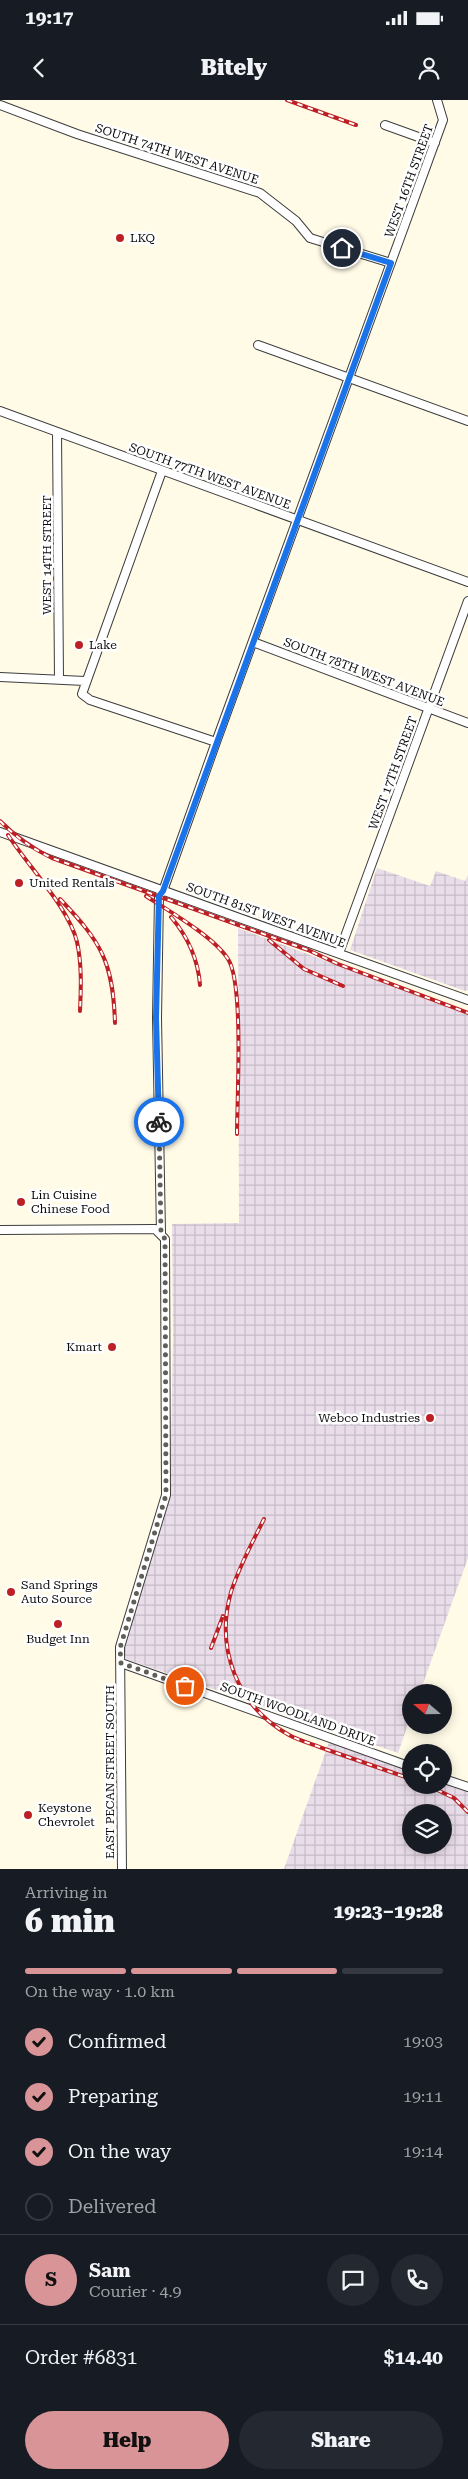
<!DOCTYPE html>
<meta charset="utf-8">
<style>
body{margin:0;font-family:"Roboto Serif",serif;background:#242831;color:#f1f3f6;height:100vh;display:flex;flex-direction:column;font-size:19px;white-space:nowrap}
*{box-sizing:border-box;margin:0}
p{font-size:16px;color:#9ea1a6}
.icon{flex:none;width:28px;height:28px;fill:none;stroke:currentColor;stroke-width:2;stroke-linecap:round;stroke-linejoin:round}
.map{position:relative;height:1769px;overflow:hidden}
.sheet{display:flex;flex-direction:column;background:#171b24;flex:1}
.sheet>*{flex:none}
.needle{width:32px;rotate:290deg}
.fabs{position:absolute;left:402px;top:1584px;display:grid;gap:10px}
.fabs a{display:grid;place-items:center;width:50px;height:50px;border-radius:50%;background:#171b24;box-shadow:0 2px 12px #0003;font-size:25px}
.pin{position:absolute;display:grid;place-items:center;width:42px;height:42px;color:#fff;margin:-21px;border:2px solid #fff;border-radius:50%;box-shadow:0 1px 5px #0007}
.courier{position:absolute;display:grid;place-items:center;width:50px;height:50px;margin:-25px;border:4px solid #1a73e8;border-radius:50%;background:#fff;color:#222;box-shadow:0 1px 6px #0007}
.summary em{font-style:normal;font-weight:800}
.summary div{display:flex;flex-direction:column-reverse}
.summary{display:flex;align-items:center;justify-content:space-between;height:85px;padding:0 25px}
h1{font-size:32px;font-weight:800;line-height:38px}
.bar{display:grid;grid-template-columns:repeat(4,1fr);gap:8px 5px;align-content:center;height:60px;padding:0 25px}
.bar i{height:6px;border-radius:4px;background:#363941}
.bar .on{background:#d99498}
.bar p{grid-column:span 4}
.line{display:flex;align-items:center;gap:12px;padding:0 25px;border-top:1px solid #363941}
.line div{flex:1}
.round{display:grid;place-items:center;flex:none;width:52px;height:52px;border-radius:26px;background:#242831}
ol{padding:0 25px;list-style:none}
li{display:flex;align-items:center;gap:15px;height:55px}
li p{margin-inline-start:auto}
li .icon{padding:5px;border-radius:50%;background:#d99498;color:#111;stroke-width:4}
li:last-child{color:#9ea1a6}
li i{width:28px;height:28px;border:2px solid #363941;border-radius:50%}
.action{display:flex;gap:10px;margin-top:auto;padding:10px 25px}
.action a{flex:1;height:58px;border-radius:30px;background:#d99498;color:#111;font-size:20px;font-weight:800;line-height:58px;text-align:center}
.action a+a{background:#242831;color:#f1f3f6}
.status{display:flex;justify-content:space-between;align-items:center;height:35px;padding:0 25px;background:#171b24;direction:ltr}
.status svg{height:14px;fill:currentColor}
header{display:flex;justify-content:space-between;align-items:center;height:65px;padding:0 25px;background:#171b24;font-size:22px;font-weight:800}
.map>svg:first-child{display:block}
.industrial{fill:url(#industrial-grid);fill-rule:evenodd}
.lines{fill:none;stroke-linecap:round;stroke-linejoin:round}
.minor-casing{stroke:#3d3d3d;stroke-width:10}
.minor{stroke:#fff;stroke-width:8}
.rail-casing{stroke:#bc2025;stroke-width:4}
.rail{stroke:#fff;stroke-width:2;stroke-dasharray:5.5;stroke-linecap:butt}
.done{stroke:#605e57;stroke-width:5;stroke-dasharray:0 9}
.route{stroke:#1a73e8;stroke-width:6}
.poi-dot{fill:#bc2025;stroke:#fff;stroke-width:2}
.labels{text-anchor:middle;stroke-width:5;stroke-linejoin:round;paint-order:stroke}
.street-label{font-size:12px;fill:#0a0a0a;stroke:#fff}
.poi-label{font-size:12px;fill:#0a0a0a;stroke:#fff;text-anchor:start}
</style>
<div class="status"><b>19:17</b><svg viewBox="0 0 49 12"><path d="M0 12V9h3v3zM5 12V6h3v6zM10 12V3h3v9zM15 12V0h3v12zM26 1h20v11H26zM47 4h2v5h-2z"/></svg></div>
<header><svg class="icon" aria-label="back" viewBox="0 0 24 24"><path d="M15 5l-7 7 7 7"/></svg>Bitely<svg class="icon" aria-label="person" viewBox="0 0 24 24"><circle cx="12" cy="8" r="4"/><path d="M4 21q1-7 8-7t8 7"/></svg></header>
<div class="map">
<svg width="468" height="1769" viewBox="0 0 468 1769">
<defs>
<pattern id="industrial-grid" width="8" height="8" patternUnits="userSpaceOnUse" patternTransform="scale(1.25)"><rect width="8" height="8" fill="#e9ddea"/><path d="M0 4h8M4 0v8" fill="none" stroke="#c6bcc7"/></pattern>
</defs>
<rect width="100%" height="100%" fill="#fffbe7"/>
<path class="industrial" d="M377,768L430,786L436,771L465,781L468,775V890L465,891L350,850Z
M238,828L468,914V1458L420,1592H411V1616L398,1653L126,1559L123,1547L170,1395L173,1238L172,1124L239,1123Z
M329,1642L411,1672V1685L444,1684L468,1692V1769H284ZM411,1712H444V1745H411Z"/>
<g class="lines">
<g class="minor-casing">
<path id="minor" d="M0,5L77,34L260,93L296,121L310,138L391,163
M385,25L435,43
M258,245L468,321
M0,311L468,482
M57,332L59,578
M162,371L82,594L90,600L216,642
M253,542L468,623
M0,577L85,581
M0,732L468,900
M339,853L468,501
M0,1130L155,1129L165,1139L166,1395L120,1547L122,1769
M161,1133L157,918L159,796L163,791L216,642L443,20L437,0
M121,1563L411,1667
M444,1679L468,1687"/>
</g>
<use href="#minor" class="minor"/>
<g class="rail-casing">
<path id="rail" d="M287,0L356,25
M0,721C16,737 31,748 52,758L308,850L338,864L468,913
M8,735C28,766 69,808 77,842C82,864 81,889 80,911
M146,796C169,811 214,837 228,859C244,883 237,999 237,1034
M60,799C102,843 113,862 115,923
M171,817C188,837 198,859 200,885
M269,840L304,869L343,886
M264,1419C252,1443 239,1467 231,1492C215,1549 237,1606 289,1635C300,1641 313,1644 325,1649C354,1659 382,1669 411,1679
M211,1548L223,1516
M427,1685L454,1698L468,1712"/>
</g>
<use href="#rail" class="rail"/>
</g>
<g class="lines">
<path class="done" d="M159,1022L161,1133L165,1139L166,1395L120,1548L121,1563L185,1586"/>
<path class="route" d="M159,1022L156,918L159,796L163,791L391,163L342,148"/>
</g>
<g class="poi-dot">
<circle cx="120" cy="138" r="5"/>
<circle cx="79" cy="545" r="5"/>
<circle cx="19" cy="783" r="5"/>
<circle cx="21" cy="1102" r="5"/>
<circle cx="112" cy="1247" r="5"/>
<circle cx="430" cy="1318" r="5"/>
<circle cx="11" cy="1492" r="5"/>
<circle cx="58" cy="1524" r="5"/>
<circle cx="28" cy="1715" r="5"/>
</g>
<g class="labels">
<g class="street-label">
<text transform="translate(177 54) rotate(18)" y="4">SOUTH 74TH WEST AVENUE</text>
<text transform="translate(409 81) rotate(-70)" y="4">WEST 16TH STREET</text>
<text transform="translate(210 376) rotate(20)" y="4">SOUTH 77TH WEST AVENUE</text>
<text transform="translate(47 455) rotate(-90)" y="4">WEST 14TH STREET</text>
<text transform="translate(364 572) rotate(21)" y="4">SOUTH 78TH WEST AVENUE</text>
<text transform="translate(393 673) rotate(-70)" y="4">WEST 17TH STREET</text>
<text transform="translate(266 815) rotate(20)" y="4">SOUTH 81ST WEST AVENUE</text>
<text transform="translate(298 1614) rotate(20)" y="4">SOUTH WOODLAND DRIVE</text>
<text transform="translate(110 1672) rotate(-90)" y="4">EAST PECAN STREET SOUTH</text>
</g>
<g class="poi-label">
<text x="130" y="142">LKQ</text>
<text x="89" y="549">Lake</text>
<text x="29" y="787">United Rentals</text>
<text x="31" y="1099">Lin Cuisine<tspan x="31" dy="14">Chinese Food</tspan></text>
<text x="102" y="1251" text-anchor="end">Kmart</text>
<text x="420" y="1322" text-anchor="end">Webco Industries</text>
<text x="21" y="1489">Sand Springs<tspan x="21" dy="14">Auto Source</tspan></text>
<text x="58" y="1543" text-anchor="middle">Budget Inn</text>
<text x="38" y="1712">Keystone<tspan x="38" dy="14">Chevrolet</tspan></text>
</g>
</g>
</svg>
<div class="fabs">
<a><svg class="needle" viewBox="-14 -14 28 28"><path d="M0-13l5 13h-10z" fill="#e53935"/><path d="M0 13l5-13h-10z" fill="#9ea1a6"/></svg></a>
<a><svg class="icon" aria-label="locate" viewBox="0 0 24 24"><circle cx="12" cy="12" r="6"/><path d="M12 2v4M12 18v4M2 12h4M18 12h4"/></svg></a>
<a><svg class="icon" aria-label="layers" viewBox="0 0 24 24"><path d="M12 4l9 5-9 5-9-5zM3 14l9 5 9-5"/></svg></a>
</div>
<div class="pin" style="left:185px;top:1586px;background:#ea580c"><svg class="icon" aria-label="bag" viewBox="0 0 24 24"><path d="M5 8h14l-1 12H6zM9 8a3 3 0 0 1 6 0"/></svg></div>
<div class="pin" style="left:342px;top:148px;background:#1f2937"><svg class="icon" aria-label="home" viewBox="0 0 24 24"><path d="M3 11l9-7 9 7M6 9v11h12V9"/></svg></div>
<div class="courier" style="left:159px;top:1022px"><svg class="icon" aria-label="bike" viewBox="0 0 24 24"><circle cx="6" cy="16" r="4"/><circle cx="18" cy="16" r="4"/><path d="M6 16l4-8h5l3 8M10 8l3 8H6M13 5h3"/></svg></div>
</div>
<section class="sheet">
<div class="summary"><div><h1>6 min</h1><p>Arriving in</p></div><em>19:23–19:28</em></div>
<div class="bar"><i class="on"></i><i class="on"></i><i class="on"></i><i></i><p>On the way · 1.0 km</p></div>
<ol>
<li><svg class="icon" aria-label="check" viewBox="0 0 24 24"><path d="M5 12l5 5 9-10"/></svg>Confirmed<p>19:03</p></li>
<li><svg class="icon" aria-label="check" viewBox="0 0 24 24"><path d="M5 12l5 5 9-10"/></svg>Preparing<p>19:11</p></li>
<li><svg class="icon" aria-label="check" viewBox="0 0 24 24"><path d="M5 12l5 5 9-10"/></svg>On the way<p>19:14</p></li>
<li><i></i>Delivered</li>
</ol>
<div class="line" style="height:90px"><b class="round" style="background:#d99498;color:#111">S</b><div><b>Sam</b><p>Courier · 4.9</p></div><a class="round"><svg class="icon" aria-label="chat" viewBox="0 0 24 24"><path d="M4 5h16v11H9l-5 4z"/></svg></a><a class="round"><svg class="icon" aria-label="phone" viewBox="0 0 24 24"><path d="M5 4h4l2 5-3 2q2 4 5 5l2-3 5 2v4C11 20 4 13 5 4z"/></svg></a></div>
<div class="line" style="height:65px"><div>Order #6831</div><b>$14.40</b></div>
<div class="action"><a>Help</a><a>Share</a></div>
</section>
